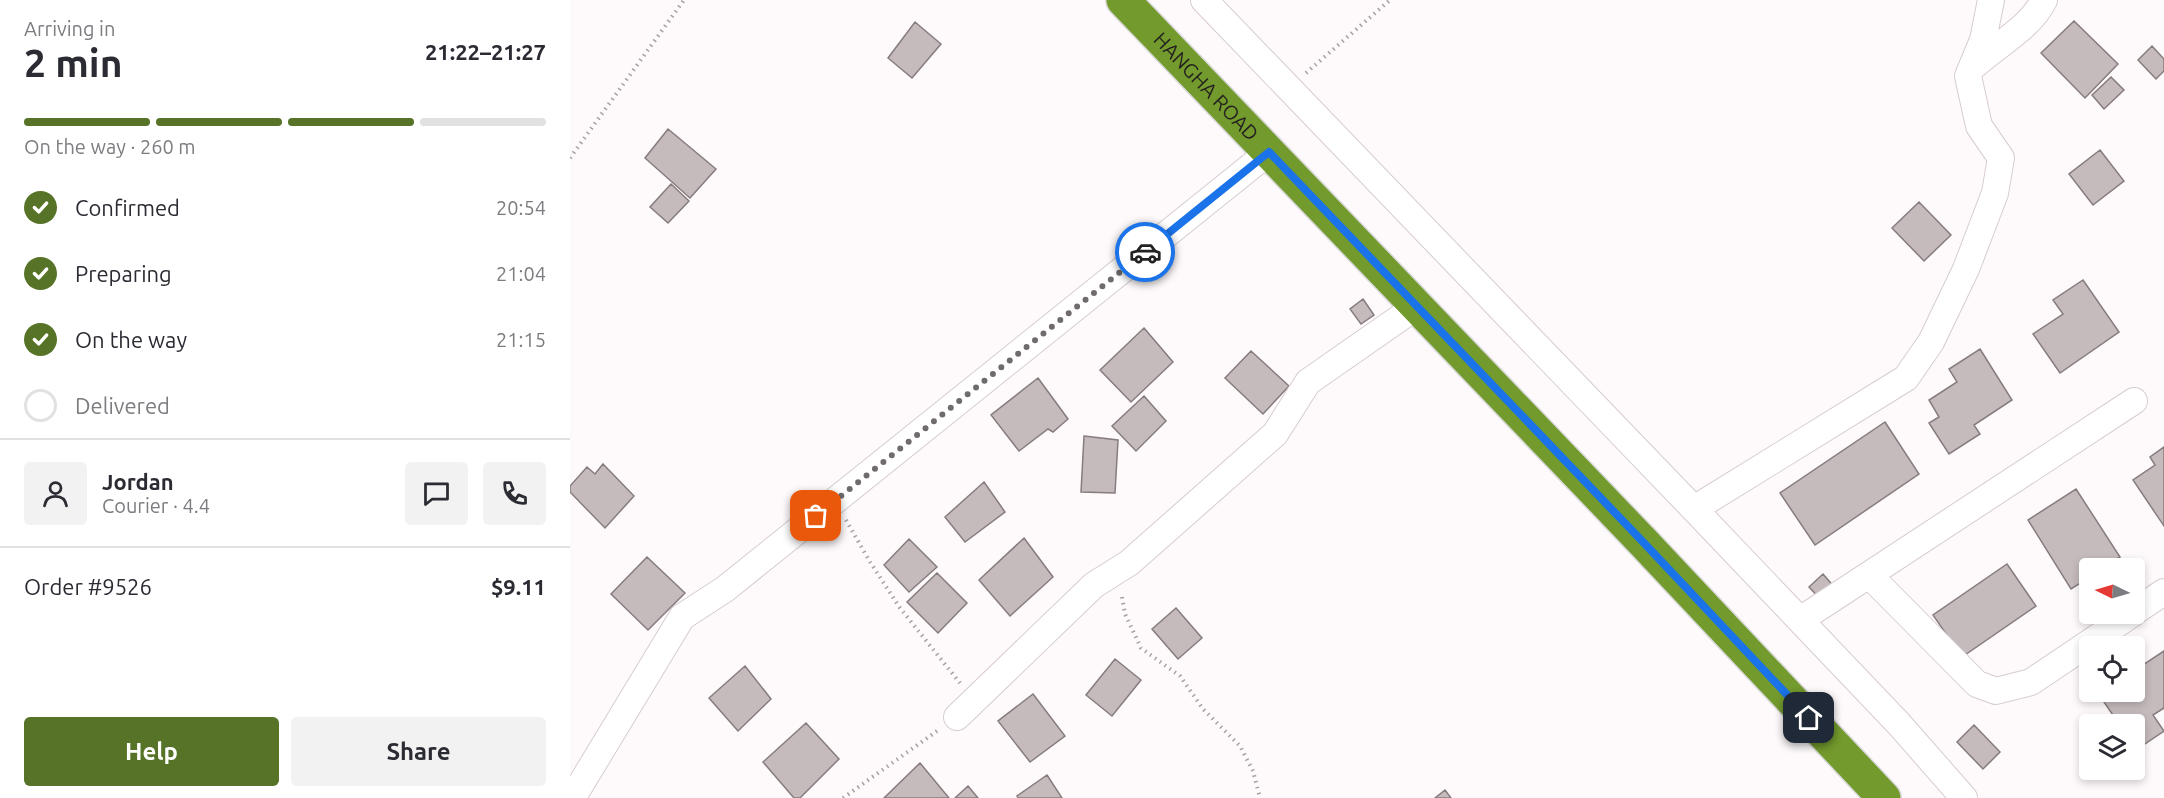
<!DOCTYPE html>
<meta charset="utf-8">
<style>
body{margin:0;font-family:Ubuntu,sans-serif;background:#f2f2f3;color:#2b2b33;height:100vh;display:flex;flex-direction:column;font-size:22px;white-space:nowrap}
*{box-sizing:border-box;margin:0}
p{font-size:20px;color:#7c7c81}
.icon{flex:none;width:33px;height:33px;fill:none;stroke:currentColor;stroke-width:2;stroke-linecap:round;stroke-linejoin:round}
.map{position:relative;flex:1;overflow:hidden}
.sheet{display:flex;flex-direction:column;background:#fff;width:570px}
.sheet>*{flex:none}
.needle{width:39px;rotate:275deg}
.controls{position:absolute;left:1509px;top:558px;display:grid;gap:12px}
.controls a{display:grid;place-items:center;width:66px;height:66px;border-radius:6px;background:#fff;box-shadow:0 3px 9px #0003;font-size:30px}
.pin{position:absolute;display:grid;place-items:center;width:51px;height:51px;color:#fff;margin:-26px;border-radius:12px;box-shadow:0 3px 9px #0006}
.courier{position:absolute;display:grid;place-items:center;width:60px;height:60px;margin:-30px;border:4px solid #1a73e8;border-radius:50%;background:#fff;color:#222;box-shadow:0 2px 8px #0007}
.headline em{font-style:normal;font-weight:600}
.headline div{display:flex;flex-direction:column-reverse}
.headline{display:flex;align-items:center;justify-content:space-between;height:102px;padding:0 24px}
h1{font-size:39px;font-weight:600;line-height:45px}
.bar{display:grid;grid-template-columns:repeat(4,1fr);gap:9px 6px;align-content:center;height:72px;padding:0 24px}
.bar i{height:8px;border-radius:4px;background:#e1e1e2}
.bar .active{background:#567327}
.bar p{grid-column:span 4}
.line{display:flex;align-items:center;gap:15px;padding:0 24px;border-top:2px solid #e1e1e2}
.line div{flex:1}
.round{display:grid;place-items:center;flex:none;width:63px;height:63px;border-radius:6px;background:#f2f2f3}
ol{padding:0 24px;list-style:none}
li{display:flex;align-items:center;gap:18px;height:66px}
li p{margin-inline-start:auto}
li .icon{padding:6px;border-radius:50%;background:#567327;color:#fff;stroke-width:4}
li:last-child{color:#7c7c81}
li i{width:33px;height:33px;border:3px solid #e1e1e2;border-radius:50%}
.cta{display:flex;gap:12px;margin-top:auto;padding:12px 24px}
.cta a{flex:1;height:69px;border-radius:6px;background:#567327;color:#fff;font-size:24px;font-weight:600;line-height:69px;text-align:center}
.cta a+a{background:#f2f2f3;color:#2b2b33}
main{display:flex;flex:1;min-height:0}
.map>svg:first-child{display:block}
.building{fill:#c5bbbd;stroke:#867c7e;stroke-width:1.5}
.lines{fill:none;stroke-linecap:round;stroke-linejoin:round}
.street-casing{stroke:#d7ccce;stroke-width:28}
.highway-casing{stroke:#d7d7d7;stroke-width:36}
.path{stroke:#a6a2a3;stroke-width:4;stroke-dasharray:1.5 4.5;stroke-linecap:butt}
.street{stroke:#fff;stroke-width:26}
.highway{stroke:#739a2d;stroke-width:33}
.done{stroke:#706c6d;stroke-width:6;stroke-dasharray:0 10.8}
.route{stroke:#1a73e8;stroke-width:8}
.labels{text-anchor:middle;stroke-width:5;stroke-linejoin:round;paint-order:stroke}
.street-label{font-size:20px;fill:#231f20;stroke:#fff}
</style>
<main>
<section class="sheet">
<div class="headline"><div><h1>2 min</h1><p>Arriving in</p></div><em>21:22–21:27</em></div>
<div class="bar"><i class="active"></i><i class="active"></i><i class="active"></i><i></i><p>On the way · 260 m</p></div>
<ol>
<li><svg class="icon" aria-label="check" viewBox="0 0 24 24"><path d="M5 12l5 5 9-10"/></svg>Confirmed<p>20:54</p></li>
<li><svg class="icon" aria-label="check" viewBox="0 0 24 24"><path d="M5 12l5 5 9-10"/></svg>Preparing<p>21:04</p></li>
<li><svg class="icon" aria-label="check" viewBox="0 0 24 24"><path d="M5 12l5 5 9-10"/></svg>On the way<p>21:15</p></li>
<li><i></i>Delivered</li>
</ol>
<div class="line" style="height:108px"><a class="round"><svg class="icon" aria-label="person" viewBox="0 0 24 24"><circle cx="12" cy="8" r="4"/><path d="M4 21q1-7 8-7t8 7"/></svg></a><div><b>Jordan</b><p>Courier · 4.4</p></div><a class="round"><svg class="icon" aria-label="chat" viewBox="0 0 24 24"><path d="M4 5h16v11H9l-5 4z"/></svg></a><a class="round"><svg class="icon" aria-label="phone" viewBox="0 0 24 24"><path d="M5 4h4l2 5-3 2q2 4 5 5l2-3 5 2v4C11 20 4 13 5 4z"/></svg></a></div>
<div class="line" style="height:78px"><div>Order #9526</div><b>$9.11</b></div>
<div class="cta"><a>Help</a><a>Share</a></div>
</section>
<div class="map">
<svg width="1594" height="798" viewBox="0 0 1594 798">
<rect width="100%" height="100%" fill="#fefafb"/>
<path class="building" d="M1504,21L1548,64L1515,98L1471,53Z
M345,22L371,44L342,78L318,58Z
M1582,46L1594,59V71L1586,79L1568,60Z
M1541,77L1554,90L1534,109L1522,95Z
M98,129L146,169L120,198L75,158Z
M1530,150L1554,181L1523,205L1499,174Z
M101,184L119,201L98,223L80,207Z
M1349,202L1381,235L1354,261L1322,228Z
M1513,280L1549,332L1490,373L1463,334L1493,314L1483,300Z
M793,299L804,315L791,324L780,309Z
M574,328L603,362L561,402L530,370Z
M1410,349L1442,400L1404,425L1410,434L1379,454L1359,423L1369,417L1359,400L1387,382L1379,369Z
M681,351L719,386L693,414L655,378Z
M468,378L498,419L483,432L478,429L449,451L421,415Z
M574,396L596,421L566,451L542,426Z
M1315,422L1349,474L1245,545L1210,493Z
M514,436L548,440L545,493L511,492Z
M1594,447V526L1563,480L1585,465L1580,457Z
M33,464L64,496L35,528L0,492V486L17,467L25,474Z
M414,482L435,512L395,542L375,517Z
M1506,489L1550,557L1532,568H1520V577L1501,589L1458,520Z
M454,538L483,577L440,616L409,580Z
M339,539L367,567L339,592L314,565Z
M77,557L115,593L78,630L41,594Z
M1437,564L1466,606L1392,657L1363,615Z
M367,573L397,603L368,633L337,602Z
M1253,574L1265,588L1251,600L1239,587Z
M606,608L632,638L608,659L582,629Z
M1594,651V708L1583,715L1594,731L1566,750L1564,724H1549L1534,702L1550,692H1564V671Z
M545,659L571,680L542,716L516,695Z
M175,666L201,699L168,731L139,698Z
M463,694L495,736L460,762L428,721Z
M236,723L269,759L230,798H224L193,762Z
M1404,725L1430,752L1413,769L1387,742Z
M350,763L379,798H314Z
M477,775L492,798H448L447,796Z
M398,786L408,798H385Z
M875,790L881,798H865Z"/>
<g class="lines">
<g class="street-casing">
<path id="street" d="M634,0L1124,509L1329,724L1394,798
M1405,65C1427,45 1461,27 1474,0
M1124,509L1336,378L1361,342L1396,269L1425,193L1431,158L1409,126L1398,76L1413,40L1421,0
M1299,575L1407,684L1426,691L1461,682L1562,614
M1564,612L1594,592
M1230,620L1564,401
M387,717L524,585L559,563L705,434L738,382L847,306
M0,797L6,792L112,617L155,589L699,152"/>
</g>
<g class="highway-casing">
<g id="highway">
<path id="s1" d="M553,0L1074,543L1314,798"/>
</g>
</g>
<path class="path" d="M736,73L820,0
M0,158L114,0
M276,520L300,562L330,608L390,683
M552,597L555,614L571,648L610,676L633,709L670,746L683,771L690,798
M273,798L367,731"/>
<use href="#street" class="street"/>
<use href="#highway" class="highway"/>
</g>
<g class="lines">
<path class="done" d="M246,516L575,252"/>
<path class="route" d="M575,252L699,152L1074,543L1239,718"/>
</g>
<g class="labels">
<g class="street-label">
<text dy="7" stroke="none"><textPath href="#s1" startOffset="120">HANGHA ROAD</textPath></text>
</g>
</g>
</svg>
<div class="controls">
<a><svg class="needle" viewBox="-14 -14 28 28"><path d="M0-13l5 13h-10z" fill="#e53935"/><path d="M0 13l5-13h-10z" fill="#7c7c81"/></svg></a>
<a><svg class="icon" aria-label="locate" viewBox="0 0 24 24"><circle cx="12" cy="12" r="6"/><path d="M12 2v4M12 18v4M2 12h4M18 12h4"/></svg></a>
<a><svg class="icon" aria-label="layers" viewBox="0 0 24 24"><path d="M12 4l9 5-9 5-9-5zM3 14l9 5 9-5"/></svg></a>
</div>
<div class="pin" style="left:246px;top:516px;background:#ea580c"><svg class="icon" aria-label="bag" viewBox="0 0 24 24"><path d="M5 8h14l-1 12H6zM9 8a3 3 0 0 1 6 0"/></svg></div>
<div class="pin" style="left:1239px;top:718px;background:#1f2937"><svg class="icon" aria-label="home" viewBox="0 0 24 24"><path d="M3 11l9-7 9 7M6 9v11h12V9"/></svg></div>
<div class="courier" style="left:575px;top:252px"><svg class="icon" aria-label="car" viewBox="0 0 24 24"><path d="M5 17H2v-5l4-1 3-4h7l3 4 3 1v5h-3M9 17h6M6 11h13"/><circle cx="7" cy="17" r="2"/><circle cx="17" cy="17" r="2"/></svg></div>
</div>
</main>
